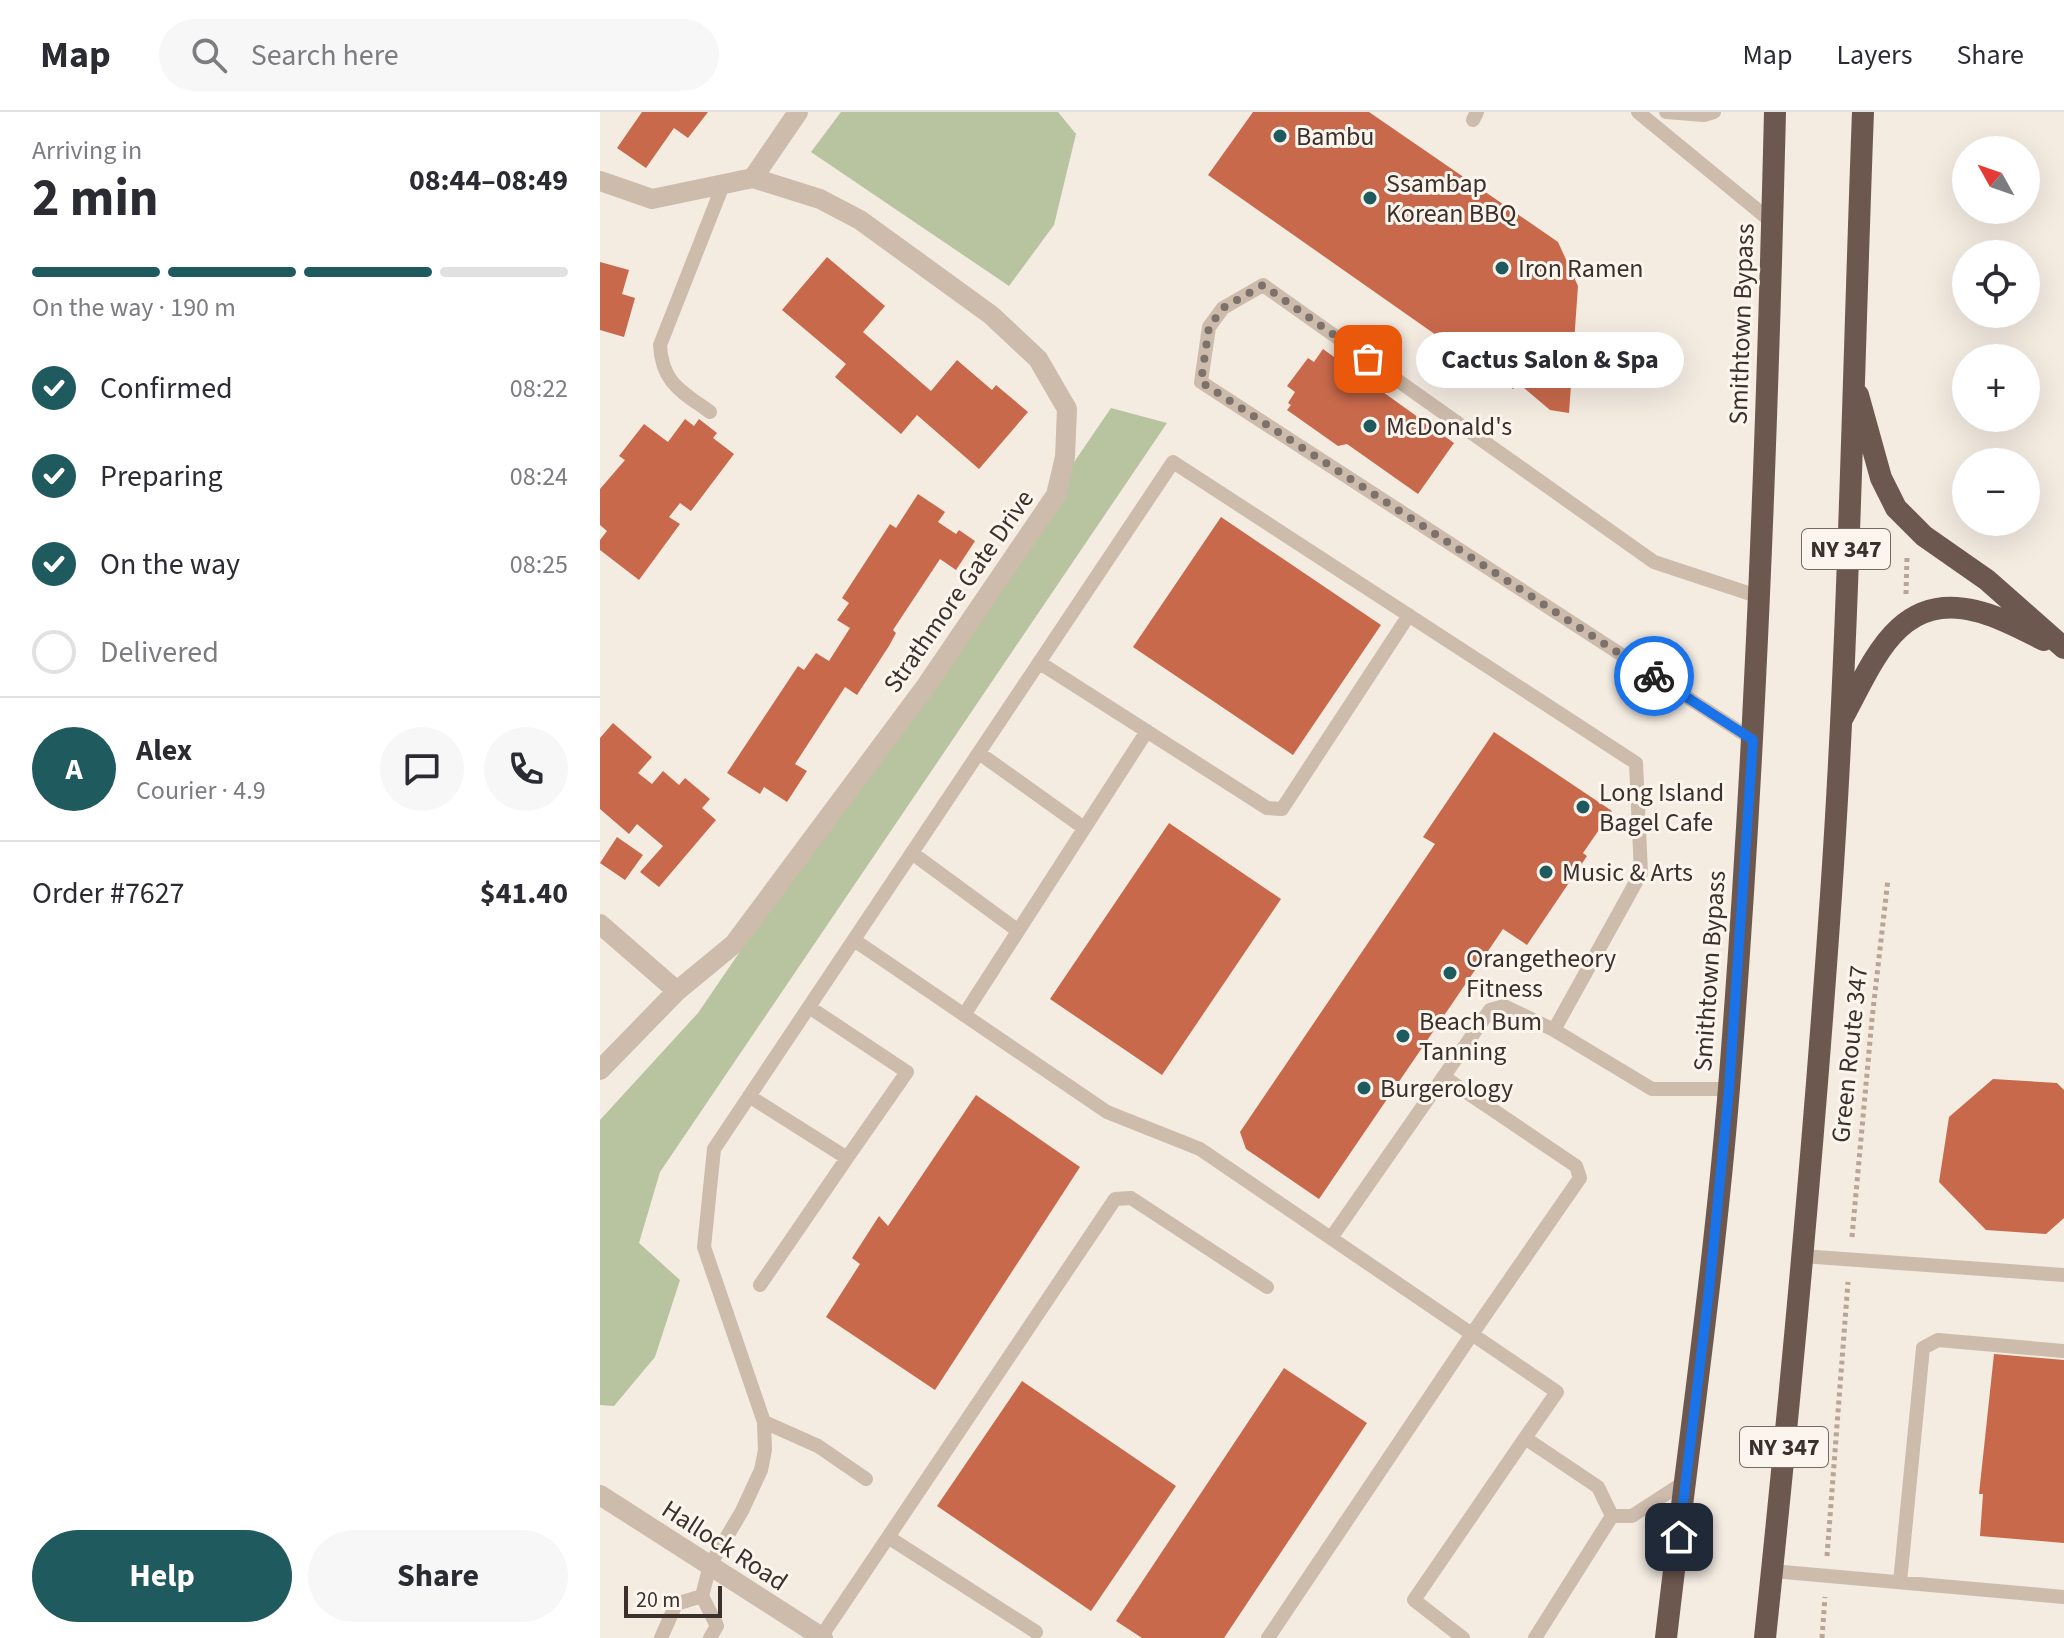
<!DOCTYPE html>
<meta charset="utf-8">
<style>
body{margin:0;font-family:"Source Sans 3",sans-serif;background:#f7f7f7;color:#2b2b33;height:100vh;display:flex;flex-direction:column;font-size:30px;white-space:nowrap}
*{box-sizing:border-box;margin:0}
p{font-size:26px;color:#7c7c81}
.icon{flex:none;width:44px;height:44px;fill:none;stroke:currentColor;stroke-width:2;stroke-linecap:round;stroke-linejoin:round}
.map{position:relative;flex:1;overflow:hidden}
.sheet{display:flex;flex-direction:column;background:#fff;width:600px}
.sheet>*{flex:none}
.needle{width:52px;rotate:310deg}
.fabs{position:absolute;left:1352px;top:24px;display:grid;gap:16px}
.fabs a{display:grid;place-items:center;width:88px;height:88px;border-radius:50%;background:#fff;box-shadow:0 8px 32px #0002;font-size:40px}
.scale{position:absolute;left:24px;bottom:20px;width:98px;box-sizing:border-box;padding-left:8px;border:4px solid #3b302b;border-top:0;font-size:22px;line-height:28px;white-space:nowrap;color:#3b302b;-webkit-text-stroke:6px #fbf5ee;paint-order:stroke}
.pin{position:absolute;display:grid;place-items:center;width:68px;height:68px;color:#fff;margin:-34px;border-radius:16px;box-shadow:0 4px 12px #0006}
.courier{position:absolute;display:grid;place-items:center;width:80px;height:80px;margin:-40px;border:6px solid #1a73e8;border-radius:50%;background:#fff;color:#222;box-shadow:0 2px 10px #0007}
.bubble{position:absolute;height:56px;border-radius:28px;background:#fff;box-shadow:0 8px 32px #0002;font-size:26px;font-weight:700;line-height:56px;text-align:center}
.headline em{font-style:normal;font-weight:700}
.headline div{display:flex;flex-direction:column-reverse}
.headline{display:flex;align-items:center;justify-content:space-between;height:136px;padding:0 32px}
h1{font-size:52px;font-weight:700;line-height:60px}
.bar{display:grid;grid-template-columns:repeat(4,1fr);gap:12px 8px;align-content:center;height:96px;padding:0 32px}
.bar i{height:10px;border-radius:6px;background:#e1e1e2}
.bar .current{background:#1f5a5e}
.bar p{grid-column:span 4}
.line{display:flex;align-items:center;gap:20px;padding:0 32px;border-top:2px solid #e1e1e2}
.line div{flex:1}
.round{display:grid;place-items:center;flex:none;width:84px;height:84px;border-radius:42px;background:#f7f7f7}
ol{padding:0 32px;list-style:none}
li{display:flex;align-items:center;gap:24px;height:88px}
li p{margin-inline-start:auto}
li .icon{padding:8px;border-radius:50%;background:#1f5a5e;color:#fff;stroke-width:4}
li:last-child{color:#7c7c81}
li i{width:44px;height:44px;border:4px solid #e1e1e2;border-radius:50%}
.button{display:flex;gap:16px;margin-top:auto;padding:16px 32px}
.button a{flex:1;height:92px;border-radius:48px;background:#1f5a5e;color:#fff;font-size:32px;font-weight:700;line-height:92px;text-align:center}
.button a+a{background:#f7f7f7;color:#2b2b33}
header{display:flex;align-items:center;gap:48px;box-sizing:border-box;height:112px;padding:0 40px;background:#fff;border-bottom:2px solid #e1e1e2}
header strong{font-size:38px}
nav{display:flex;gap:44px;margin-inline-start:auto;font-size:28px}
.search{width:560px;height:72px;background:#f7f7f7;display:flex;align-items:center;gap:20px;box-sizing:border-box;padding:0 28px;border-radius:44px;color:#7c7c81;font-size:30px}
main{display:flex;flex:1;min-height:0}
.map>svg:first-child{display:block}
.green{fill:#b8c4a0}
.building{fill:#c8694b}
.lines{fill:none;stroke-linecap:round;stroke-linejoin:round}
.path{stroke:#b9a596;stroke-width:5;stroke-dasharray:4 4;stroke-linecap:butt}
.service{stroke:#cdbbac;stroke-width:14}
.minor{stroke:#cdbbac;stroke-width:20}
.tertiary{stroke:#cdbbac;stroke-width:20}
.trunk{stroke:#6c584f;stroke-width:22}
.done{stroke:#7c716b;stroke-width:8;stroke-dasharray:0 14.4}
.route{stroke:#1a73e8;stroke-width:10}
.poi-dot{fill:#1f5a5e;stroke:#fbf5ee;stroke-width:3}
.labels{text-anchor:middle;stroke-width:6;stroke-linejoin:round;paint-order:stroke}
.shield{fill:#fbf5ee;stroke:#756b66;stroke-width:2}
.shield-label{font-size:24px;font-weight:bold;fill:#3b302b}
.poi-label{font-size:26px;fill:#3b302b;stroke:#fbf5ee;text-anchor:start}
.street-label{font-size:26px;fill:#3b302b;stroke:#fbf5ee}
</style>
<header>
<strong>Map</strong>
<div class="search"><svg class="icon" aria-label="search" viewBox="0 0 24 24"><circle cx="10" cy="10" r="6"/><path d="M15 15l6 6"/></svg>Search here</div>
<nav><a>Map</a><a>Layers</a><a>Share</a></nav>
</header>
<main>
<section class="sheet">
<div class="headline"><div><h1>2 min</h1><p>Arriving in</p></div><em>08:44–08:49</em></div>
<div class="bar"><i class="current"></i><i class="current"></i><i class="current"></i><i></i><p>On the way · 190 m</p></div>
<ol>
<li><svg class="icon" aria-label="check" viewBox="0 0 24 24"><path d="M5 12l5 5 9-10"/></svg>Confirmed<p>08:22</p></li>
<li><svg class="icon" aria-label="check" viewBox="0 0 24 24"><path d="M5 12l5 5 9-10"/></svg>Preparing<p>08:24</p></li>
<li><svg class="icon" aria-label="check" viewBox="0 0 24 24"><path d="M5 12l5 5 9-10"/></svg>On the way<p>08:25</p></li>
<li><i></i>Delivered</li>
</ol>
<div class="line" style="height:144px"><b class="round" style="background:#1f5a5e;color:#fff">A</b><div><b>Alex</b><p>Courier · 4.9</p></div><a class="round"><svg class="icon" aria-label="chat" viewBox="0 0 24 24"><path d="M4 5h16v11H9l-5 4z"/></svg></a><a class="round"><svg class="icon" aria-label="phone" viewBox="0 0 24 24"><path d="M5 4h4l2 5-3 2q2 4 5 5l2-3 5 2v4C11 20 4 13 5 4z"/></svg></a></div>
<div class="line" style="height:104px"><div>Order #7627</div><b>$41.40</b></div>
<div class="button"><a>Help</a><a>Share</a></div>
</section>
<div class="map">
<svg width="1464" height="1526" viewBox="0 0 1464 1526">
<rect width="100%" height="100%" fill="#f4ebe1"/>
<path class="green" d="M241,0H458L476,22L454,113L409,174L211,40Z
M511,296L567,311L60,1060L39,1131L80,1168L55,1245L14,1294L0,1293V1008L98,901Z"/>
<path class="building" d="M42,0H108L88,26L74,16L46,56L17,36Z
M653,0H769L958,130L978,174L969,301L950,298L918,271L913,277L608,63Z
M227,145L285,194L263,220L331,279L357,248L392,278L396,273L428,300L379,357L317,303L301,322L235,265L246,252L182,198Z
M0,150L29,158L22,182L35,186L24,225L0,218Z
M723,237L854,331L818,382L747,332L738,334L687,298L691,293L688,291L695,280L687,274L708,246L714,250Z
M85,307L94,314L99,307L117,321L113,326L134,342L91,399L80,391L69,405L80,412L39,468L0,438V428L7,419L0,413V377L25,348L19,344L44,312L68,330Z
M318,382L345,400L338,410L356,422L359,418L375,429L356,458L340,447L293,518L296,521L289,534L257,583L245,575L195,652L207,659L187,690L164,675L160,682L127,661L198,554L204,558L216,541L229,549L250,516L237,508L249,491L242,486L290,412L296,416Z
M621,405L781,513L693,643L533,535Z
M13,611L52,645L38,661L52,672L63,659L79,673L85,666L110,687L102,696L116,708L59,775L40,760L63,734L37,712L29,722L0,697V626Z
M894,620L1012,699L983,741L987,744L927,833L903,817L719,1087L646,1037L640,1020L835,732L823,725Z
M569,711L681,787L562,963L450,887Z
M17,725L43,743L25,768L0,751Z
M1393,967L1457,971L1464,978V1106L1446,1122L1386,1118L1339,1070L1349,1005Z
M376,983L480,1055L335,1278L226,1205L260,1152L252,1146L279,1104L288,1114Z
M1394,1242L1464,1248V1431L1380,1424L1383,1382H1379Z
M684,1256L767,1311L624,1526H542L516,1509Z
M422,1269L576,1374L491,1499L337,1394Z"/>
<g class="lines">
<path class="path" d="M1306,482L1307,444
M1252,1125L1272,907L1288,767
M1227,1444L1248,1170
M1222,1526L1225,1485"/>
<path class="service" d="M1038,0L1172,110
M1066,0L1104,3L1114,0
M873,8L877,0
M110,300C81,279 62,271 60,233L123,73
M440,551L667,696L682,697L809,503
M1153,628L601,270L609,215L623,196L663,173L1054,450L1160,485
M379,641L484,716
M312,741L417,818
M254,828L507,1000L600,1037L957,1280L925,1326L998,1375L1012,1404
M364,903L547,619
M149,984L247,1046L307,960L209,895
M731,1126L890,898L904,894L954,918
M1202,1144L1464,1163
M160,1173L247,1046
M164,1310L218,1334L266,1367
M1012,1404H1032L1086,1369
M288,1425L436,1520
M1172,1459L1464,1485
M1300,1470L1323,1236L1338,1228L1464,1239
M221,1525L515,1087L531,1086L667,1175
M61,1526L76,1492L102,1484
M110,1526L117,1514L102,1484L110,1453L142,1399L161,1358L165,1338L164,1310L104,1135L114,1037L573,350L1036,651L1041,761L954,918L1052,977H1129
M668,1526L872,1222L980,1066L976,1054L844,965
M863,1526L814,1488L925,1326
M935,1526L1012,1404"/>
<path class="minor" d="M153,66L198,0
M0,69L52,87L153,66L220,87L260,108L391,203L438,247L467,297L465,345L456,383L326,574L134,832L77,879L0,812
M0,958L77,879"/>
<path class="tertiary" d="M0,1383L223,1526"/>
<path class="trunk" d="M1258,283L1281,366L1296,396L1324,424L1387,468L1464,536
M1242,607C1273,551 1297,479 1376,499C1399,504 1423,518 1444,528
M1066,1526C1087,1343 1114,1160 1129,976C1155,651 1167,326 1175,0
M1165,1526C1191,1279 1214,1031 1231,783C1249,523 1253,261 1263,0"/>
</g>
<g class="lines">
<path class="done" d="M768,247L663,173L623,196L609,215L601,270L1054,564"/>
<path class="route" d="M1054,564L1153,628L1129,977L1109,1178L1079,1425"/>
</g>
<g class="poi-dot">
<circle cx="680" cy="24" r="8"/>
<circle cx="770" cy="86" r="8"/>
<circle cx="902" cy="156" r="8"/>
<circle cx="770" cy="314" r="8"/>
<circle cx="983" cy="695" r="8"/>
<circle cx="946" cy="760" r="8"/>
<circle cx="850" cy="861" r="8"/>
<circle cx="803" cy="924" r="8"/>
<circle cx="764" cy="976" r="8"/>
</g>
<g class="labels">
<g class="shield">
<rect x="1202" y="417" width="88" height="40" rx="6"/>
<rect x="1140" y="1315" width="88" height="40" rx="6"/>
</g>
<g class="shield-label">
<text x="1246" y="445">NY 347</text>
<text x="1184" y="1343">NY 347</text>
</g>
<g class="poi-label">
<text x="696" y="33">Bambu</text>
<text x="786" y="80">Ssambap<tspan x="786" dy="30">Korean BBQ</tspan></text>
<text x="918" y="165">Iron Ramen</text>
<text x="786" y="323">McDonald's</text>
<text x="999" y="689">Long Island<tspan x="999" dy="30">Bagel Cafe</tspan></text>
<text x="962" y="769">Music &amp; Arts</text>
<text x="866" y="855">Orangetheory<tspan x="866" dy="30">Fitness</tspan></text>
<text x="819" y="918">Beach Bum<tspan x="819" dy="30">Tanning</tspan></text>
<text x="780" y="985">Burgerology</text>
</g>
<g class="street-label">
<text transform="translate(1141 212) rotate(-88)" y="9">Smithtown Bypass</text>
<text transform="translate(358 479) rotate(-55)" y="9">Strathmore Gate Drive</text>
<text transform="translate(1109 859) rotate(-86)" y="9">Smithtown Bypass</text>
<text transform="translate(1249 942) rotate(-84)" y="9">Green Route 347</text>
<text transform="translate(125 1433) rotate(33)" y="9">Hallock Road</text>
</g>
</g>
</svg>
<div class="fabs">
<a><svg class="needle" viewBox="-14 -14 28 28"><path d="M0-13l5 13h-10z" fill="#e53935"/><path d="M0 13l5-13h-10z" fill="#7c7c81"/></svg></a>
<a><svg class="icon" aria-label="locate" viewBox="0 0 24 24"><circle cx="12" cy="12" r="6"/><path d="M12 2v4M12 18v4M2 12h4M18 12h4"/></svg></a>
<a>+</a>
<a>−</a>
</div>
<div class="scale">20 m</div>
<div class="pin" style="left:768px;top:247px;background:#ea580c"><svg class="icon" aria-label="bag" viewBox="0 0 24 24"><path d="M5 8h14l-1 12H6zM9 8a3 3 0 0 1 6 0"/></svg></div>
<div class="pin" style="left:1079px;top:1425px;background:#1f2937"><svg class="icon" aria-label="home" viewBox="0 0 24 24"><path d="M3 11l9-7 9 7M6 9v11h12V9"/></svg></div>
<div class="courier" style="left:1054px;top:564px"><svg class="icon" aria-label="bike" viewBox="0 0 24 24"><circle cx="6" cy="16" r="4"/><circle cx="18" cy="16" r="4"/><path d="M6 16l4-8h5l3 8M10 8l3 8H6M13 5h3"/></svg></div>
<div class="bubble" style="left:816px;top:220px;width:268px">Cactus Salon &amp; Spa</div>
</div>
</main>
